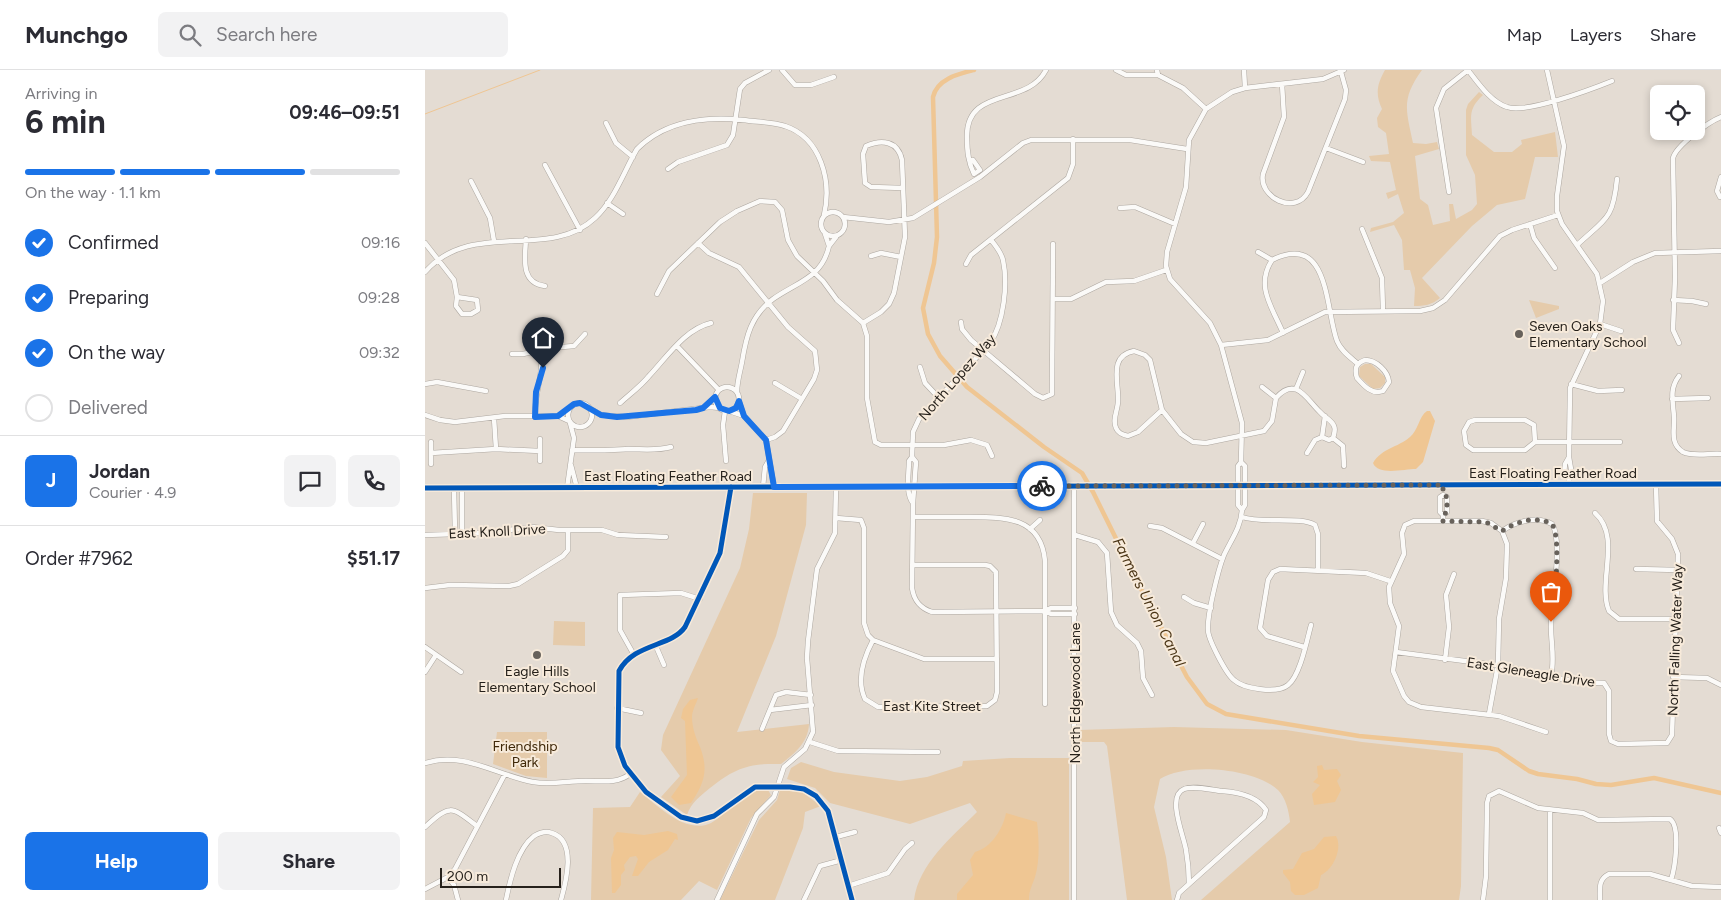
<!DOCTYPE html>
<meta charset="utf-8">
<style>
body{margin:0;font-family:Figtree,sans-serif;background:#f2f2f3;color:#2b2b33;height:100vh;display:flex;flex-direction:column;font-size:19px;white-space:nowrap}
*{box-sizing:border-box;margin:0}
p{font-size:16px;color:#7c7c81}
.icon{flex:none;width:28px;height:28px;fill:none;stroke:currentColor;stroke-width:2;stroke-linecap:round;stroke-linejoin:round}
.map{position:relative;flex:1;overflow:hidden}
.sheet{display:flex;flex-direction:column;background:#fff;width:425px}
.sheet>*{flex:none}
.fabs{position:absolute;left:1225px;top:15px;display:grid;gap:10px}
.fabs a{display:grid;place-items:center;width:55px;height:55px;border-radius:8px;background:#fff;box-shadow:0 2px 8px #0003;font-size:25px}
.scale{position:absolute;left:15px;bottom:12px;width:121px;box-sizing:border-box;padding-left:5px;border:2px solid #26211b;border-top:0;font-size:14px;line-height:18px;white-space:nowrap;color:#26211b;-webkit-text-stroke:4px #f7eada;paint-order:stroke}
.pin{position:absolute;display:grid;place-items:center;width:42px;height:42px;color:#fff;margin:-51px -21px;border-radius:50% 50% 50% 0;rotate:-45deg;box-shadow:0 0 5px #0007}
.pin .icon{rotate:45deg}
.courier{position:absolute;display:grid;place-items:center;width:50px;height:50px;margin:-25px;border:4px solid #1a73e8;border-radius:50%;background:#fff;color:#222;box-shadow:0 1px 6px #0007}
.head em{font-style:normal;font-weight:700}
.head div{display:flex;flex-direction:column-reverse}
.head{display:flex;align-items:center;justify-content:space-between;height:85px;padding:0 25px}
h1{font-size:32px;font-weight:700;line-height:38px}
.bar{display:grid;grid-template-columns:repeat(4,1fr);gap:8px 5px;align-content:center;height:60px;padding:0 25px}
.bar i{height:6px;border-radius:4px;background:#e1e1e2}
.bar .active{background:#1a73e8}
.bar p{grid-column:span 4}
.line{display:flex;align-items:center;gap:12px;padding:0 25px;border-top:1px solid #e1e1e2}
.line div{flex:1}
.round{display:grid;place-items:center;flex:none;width:52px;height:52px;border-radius:8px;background:#f2f2f3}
ol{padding:0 25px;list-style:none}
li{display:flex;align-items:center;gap:15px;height:55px}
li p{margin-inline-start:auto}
li .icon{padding:5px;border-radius:50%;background:#1a73e8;color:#fff;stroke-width:4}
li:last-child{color:#7c7c81}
li i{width:28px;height:28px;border:2px solid #e1e1e2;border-radius:50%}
.cta{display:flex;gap:10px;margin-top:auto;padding:10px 25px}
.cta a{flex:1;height:58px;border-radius:8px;background:#1a73e8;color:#fff;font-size:20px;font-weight:700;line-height:58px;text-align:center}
.cta a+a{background:#f2f2f3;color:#2b2b33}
header{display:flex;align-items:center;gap:30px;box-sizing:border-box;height:70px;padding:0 25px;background:#fff;border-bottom:1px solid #e1e1e2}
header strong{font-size:24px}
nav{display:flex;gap:28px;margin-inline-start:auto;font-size:18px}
.search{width:350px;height:45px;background:#f2f2f3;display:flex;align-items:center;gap:12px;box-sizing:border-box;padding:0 18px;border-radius:8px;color:#7c7c81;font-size:19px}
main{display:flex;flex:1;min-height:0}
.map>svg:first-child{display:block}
.green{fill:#e5cbab}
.water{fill:#efc693}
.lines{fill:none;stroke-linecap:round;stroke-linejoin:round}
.stream{stroke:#efc693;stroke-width:1}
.canal{stroke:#efc693;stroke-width:4.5}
.minor-casing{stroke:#ada7a0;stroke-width:5.5}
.major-casing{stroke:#ada7a0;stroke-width:6}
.minor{stroke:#fbfaf8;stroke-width:4.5}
.major{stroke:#fbfaf8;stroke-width:5}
.cycleway-casing{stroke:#f7eada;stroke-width:8}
.cycleway{stroke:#0057b8;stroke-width:5}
.done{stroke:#68625b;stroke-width:5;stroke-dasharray:0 9}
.route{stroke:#1a73e8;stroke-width:6}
.poi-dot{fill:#68625b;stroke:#f7eada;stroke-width:2}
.labels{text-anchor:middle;stroke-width:4;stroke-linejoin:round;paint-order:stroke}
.poi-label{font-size:14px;fill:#26211b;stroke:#f7eada;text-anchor:start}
.street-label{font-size:14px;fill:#26211b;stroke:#f7eada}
.park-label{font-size:14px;fill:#3f2809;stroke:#f7eada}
.water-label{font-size:15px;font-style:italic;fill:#4a3415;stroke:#f7eada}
</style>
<header>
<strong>Munchgo</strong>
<div class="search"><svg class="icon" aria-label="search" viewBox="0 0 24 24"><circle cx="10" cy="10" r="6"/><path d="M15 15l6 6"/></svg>Search here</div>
<nav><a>Map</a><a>Layers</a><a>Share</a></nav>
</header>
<main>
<section class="sheet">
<div class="head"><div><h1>6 min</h1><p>Arriving in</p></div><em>09:46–09:51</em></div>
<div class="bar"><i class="active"></i><i class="active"></i><i class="active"></i><i></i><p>On the way · 1.1 km</p></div>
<ol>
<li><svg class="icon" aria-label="check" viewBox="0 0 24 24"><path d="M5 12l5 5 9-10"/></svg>Confirmed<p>09:16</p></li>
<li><svg class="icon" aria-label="check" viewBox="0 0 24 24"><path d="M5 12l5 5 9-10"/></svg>Preparing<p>09:28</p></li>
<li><svg class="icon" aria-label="check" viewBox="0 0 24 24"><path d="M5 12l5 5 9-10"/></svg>On the way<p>09:32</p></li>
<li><i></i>Delivered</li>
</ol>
<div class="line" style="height:90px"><b class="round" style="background:#1a73e8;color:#fff">J</b><div><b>Jordan</b><p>Courier · 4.9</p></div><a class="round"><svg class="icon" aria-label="chat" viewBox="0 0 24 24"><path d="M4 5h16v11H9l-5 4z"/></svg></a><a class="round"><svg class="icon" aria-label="phone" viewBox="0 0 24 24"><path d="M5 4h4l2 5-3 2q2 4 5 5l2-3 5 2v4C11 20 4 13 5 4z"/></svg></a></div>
<div class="line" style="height:65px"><div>Order #7962</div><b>$51.17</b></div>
<div class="cta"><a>Help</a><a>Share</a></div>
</section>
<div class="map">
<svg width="1296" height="830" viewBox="0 0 1296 830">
<rect width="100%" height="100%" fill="#e4dcd3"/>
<path class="green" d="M960,0H997C976,29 981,40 988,73L1001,74L1012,72L1014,79L990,86L995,129L1003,135L1008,155L1025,151L1024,134H1028L1031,149L1047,140L1052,134L1050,105L1041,85V40L1043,34L1054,22L1058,25C1043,39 1046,46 1047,65L1069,82H1087L1097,74L1096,70L1130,62L1133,87H1110L1100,129L1072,135L1047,156L997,208L1015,228C1007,235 999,236 989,236L990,218L985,200H979L977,170L969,155L945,162L946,158L968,152L979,143L973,124L963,129L961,123L971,120L965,92L946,91L944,86L964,84L961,63L953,57L952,48L957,39C950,24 952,14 960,0Z
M1104,230L1134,236V239L1111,248Z
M940,294H946L960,307V313L955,318L948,319L934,306L935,297Z
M328,423H382L381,455L351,566L312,662L384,654C383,673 370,683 356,694C324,693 310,698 285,718C275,726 266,733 262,745L236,727L255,706L236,680L238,665L315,498L324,459Z
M129,551L160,552V576L128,575Z
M749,657L861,660L937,672L1038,683L1036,816L1034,830H776L865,752C864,742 861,728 853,720C830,698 761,692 735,709L729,737L741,787L747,830H702L682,676L679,672H654V660Z
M72,662H122V708L101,706L68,694Z
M585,688H644V830H489C494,793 527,767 552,742L545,733L485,754L405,733L390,718L362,709L366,698L376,692L409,702L475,711L502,707L537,696L538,691Z
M334,720H343L346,725L326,748L292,820L274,811L256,830H166L168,738L205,737L215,722C233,736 261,765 286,753C291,750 297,745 302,741C312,733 322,724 334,720Z
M355,720L377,722L396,736L380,742L378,758L350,830H295L334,750L352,730Z"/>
<path class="water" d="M1002,341H1005L1010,351L998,392L991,399C979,399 953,406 948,393C957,378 972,378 985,367C993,361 994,346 1002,341Z
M273,628C271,634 267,641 267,647C267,658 271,668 275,677C284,700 279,714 266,733L254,735L246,727L262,705L260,651L256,648L258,639L265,630Z
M897,695L899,700L912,699L916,705L912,711L916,720L910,732L889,735L887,724L895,715L888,712L893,707L892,696Z
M581,743L612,752C614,769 615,791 610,807C607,816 604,820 604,830H532V824L548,805L545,790L550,782C566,778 578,759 581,743Z
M243,761L252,764L253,770L250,769L243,780L224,792L213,806H207L213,789L211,786L205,787L199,795L200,800L196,805V815L190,823H187L186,788L189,780L188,768L192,762L219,765Z
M911,766C918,778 908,800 896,805L893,818L879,825H870L866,821L865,812L858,803V800L868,799L877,783L889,779L899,767Z"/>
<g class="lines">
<path class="stream" d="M0,44L115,0"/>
<path class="canal" d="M549,0C533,4 512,9 508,27L512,167L509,193L498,238L503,264L515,286L542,317L619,377L657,403L668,422L713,513L762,607L782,634L801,644L934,666L1064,678L1073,680L1104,701L1113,704L1152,709L1171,714L1186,715L1229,708L1296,723"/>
<g class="minor-casing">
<path id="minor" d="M357,0L370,15H386L409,7
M691,0L701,5H733L732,0
M819,0L820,18
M1043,0C1053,13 1066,32 1082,37C1101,44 1167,19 1187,11
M1122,0L1139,76L1132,126V141L1137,154L1172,204L1178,231L1175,254L1145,318L1144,387
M733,5L758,18L781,39
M857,14L859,47L838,104C833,127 870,146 883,122L920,29L921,20L916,2
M181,53L191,73L208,87
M901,78L938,92
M545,91L548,90L555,100L549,104C543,92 542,81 542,67C541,16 602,37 621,0
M120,95L155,160
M243,99L253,92L302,75L308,65L315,19L320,13L344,0
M46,111L65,148L69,171
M1024,122L1011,38L1019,19L1043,0
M1295,127L1292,121L1296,107
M182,133L198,144
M695,138L710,137L750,154
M396 154a12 12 0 1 1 24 0a12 12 0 1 1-24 0Z
M418,147L464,152L488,148L555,107L598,73L606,70H705L762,79
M1105,154L1109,168L1130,198
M937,159L957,208L958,241
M400,164L404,176L411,167
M101,169C100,188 95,213 120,216
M0,173L29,210L32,227
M273,173L284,183L314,197L363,257L390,281L392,300L389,309L358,361L350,367L341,370
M1152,175C1181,148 1188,150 1192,109
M833,182L847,190
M446,186L456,183L476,187
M847,190C905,161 900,239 912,271C916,281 925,287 933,294
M847,190C830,216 847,237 858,263
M541,194L546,185L643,108L648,94V69
M0,202C47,148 123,192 170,148C189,131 199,101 212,79C240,51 281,46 318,50C332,52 347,52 360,56C396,68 407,111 399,145
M1175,213L1208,192L1230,183L1296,181
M232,224L244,201L295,152L312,141L335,131L350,132L357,140L363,170L372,186L398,211L412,230L438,253L442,266V328L450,372L456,375H519L546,370L562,375L567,386
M32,227L52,230L53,240L46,244H37L31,236Z
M628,229H646L681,212L709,211L741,200
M1248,230L1267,231L1281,234
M536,252L537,259L546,270L610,324L618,328L627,324L628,174
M438,253L456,242L464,234L469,223L480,167L477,90C473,71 457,69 441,76L438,84L440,113L446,117L478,118
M1175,254L1196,261
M1254,273L1248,260L1250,207L1248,88C1251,76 1283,52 1296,47
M796,275L843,270L900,242L995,241L1008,238L1020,230L1075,166L1087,160L1133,145
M252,276L294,320
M709,281L720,285L725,290L737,340L713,362L703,366C698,365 693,363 691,358C687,349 693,340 693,331C694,312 683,286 709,281Z
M87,284H98L125,278L149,276L160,264
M940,290C951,290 963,301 964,312L958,321C947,325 939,316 932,308C929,299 931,293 940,290Z
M495,297L500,313L514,328
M1254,306C1244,319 1248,331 1249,347C1250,359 1244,373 1258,382C1268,387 1285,383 1296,384
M350,313L377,329
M0,314L12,312L61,321
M1146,314L1173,321L1197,320
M290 329a12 12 0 1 1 24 0a12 12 0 1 1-24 0Z
M837,317L851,328
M871,319L878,302
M312,322C312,311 315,303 317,292C321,267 326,245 348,229C372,212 397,208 404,176
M1247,329L1283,328
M314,331L319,346L341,370L349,417
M143 345a12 12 0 1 1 24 0a12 12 0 1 1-24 0Z
M195,333C205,324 216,316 224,306C242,287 260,259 286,253
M164,338L176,345L202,347L285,337L295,338
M279,338L290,327
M737,340L756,364L768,372L781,373L839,361L847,351L851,328C871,305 882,330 895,342C899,347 907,350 909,356C911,360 909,364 908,368L904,370L897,367L900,346
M300,341L298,355L301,391
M304,341L319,346
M0,345L15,350L30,352L80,346H133L144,351
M110,347C109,321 120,304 115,280
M69,348L71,379
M908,368L918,376L919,396
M1110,372L1109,355L1100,350H1050L1044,352L1039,361L1041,375L1048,380H1100L1110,372H1195
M147,380C167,381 184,380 203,379C218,379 232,381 246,377
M6,383L71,379L115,381
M882,383L890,370L897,367
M487,387L488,362L494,349L565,273C579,253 583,213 578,190C576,182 571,176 566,170
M487,387L491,392L488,433C480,424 484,402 484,391Z
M115,391V369
M816,392L820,396V435L817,440L813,435V396L816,392L817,353L796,275L785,253L745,209L741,196L742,182L761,117L764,70L781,39L807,22L820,18L898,9L919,0
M6,394V372
M146,395L152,418
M1144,407L1139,405L1140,394L1144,387L1147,405L1144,407V414
M306,417L295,483L260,557C246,577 209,573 194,601L193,677L200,696L221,722L256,747L272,751L289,746L330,717H365L379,719L391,726L403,741L427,830
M338,417L340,397L344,390
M29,418L30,463
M37,418V463
M142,418L149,368L145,353
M488,433L487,518C489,531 495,538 507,542L620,541
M817,440C816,457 806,470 799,485C793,500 782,545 783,560C783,569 801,604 809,610C819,619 852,624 863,615C875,606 882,570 886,555
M1170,443C1197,467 1172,512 1184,541L1194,549H1252
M1018,445L1022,442V427L1018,425L1015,427V442L1018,445V451
M488,447C506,447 525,447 543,447C579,447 616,446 620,491V634
M817,447C837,454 876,446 890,455L893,464V500
M411,448L436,450L439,458V553L443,565L448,570C439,587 431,610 440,629L453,637L562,636L570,630L572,622L571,502L565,496L560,495H488
M725,456L737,458L797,489
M605,459L615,450
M0,465L61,463L107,457L134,460H177L193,465L241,467
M650,465L673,472L682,483L686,542L692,555L712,573L716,581L718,608L727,625
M768,473L778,454
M1211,499L1253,500
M0,518L25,515L84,516L93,514L138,486L143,480V460
M759,527L769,533L786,538
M650,538H626L620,541L626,544H650
M448,570L499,589H572
M230,574L239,595
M0,577L36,602
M879,577L842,566L835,558L843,510L848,502L855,499L941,503L965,511
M971,582L1078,596L1151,612L1179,613L1184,621V664L1186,671L1193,674L1242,673L1247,665L1253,484L1247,469L1232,451L1231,414
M209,585L195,560V525L256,523L275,529
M1020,590L1024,557L1021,525L1029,504
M0,602L11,585
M1248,607L1282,608L1296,615
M192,638L216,643
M345,640L387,635
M1064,644L1073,595L1074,549L1081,508L1082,474L1077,461
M337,659L351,625L361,622L386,625
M1121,662L1074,646L996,637L984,632L979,626L968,601L974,556L965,533L964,517L979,484L977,463L980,455L989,451H1057L1066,453L1077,461C1090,452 1111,445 1127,454C1139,472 1126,533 1126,557C1126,574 1130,589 1126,606
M385,672L413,681L513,682
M0,693C39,681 71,705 108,712C125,715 143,711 161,711C177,711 192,714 205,704
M0,757C25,734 26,736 52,756
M1294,758L1296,763
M411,767L430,762
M23,807L29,815L33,830
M423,816L463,803L480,779L487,773
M0,819L23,807L30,799L80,704
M81,830C85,810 92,779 109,766C114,763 121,761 127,763C152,771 141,812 136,830
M292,830L332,744L349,727L359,697L380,679L388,662L382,588L383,571L392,499L410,463L411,417
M379,830L395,796L417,790
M649,830V416
M752,830L754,823L764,814C764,803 763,791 761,780C759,766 741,726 759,719C768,715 787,720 797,721C812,722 832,726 841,740L839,747L764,814
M1058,830L1061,806L1062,733L1064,726L1074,721L1113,738L1158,743L1173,750L1245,749C1256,757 1250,798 1246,810
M1125,830V740
M1175,830C1175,819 1173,809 1184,804H1225L1267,816L1296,817"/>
</g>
<g class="major-casing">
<path id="major" d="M0,418L1296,414"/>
</g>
<use href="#minor" class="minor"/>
<use href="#major" class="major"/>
<g class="cycleway-casing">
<path id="cycleway" d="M306,417L295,483L260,557C246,577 209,573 194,601L193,677L200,696L221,722L256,747L272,751L289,746L330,717H365L379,719L391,726L403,741L427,830
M0,418L1296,414"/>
</g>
<use href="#cycleway" class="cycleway"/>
</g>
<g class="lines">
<path class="done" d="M617,416L1018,415V424L1022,427V442L1018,445V451L1061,452L1077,461C1090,452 1111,445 1127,454C1137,469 1129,532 1126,552"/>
<path class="route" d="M118,298L111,322L110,347L133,346L149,334L155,333L176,345L192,347L271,340L278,338L290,327L295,338L304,341L311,338L314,331L319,346L341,370L349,417L617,416"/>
</g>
<g class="poi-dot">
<circle cx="1094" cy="264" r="5"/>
<circle cx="112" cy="585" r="5"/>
</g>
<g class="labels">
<g class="poi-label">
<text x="1104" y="261">Seven Oaks<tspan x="1104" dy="16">Elementary School</tspan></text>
<text x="112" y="606" text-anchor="middle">Eagle Hills<tspan x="112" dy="16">Elementary School</tspan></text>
</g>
<g class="street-label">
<text transform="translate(532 307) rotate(-49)" y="5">North Lopez Way</text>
<text x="1128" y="408">East Floating Feather Road</text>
<text x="243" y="411">East Floating Feather Road</text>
<text transform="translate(72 461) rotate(-3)" y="5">East Knoll Drive</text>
<text transform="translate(1250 570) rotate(-88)" y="5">North Falling Water Way</text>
<text transform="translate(1106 602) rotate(9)" y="5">East Gleneagle Drive</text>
<text transform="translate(650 623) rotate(-90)" y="5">North Edgewood Lane</text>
<text x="507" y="641">East Kite Street</text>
</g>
<g class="park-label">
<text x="100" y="681">Friendship<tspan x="100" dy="16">Park</tspan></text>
</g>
<g class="water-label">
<text transform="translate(724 532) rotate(63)" y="5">Farmers Union Canal</text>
</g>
</g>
</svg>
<div class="fabs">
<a><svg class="icon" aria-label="locate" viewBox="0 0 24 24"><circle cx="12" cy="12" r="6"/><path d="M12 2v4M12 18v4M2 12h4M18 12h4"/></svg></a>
</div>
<div class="scale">200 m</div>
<div class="pin" style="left:1126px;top:552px;background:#ea580c"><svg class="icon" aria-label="bag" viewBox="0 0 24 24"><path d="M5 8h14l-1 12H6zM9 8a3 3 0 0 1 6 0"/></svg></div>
<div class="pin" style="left:118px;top:298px;background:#1f2937"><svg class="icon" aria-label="home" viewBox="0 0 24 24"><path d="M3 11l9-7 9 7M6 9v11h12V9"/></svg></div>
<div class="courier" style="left:617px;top:416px"><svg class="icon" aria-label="bike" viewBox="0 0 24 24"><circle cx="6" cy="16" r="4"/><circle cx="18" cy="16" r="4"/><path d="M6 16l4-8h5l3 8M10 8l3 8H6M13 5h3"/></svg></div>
</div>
</main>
